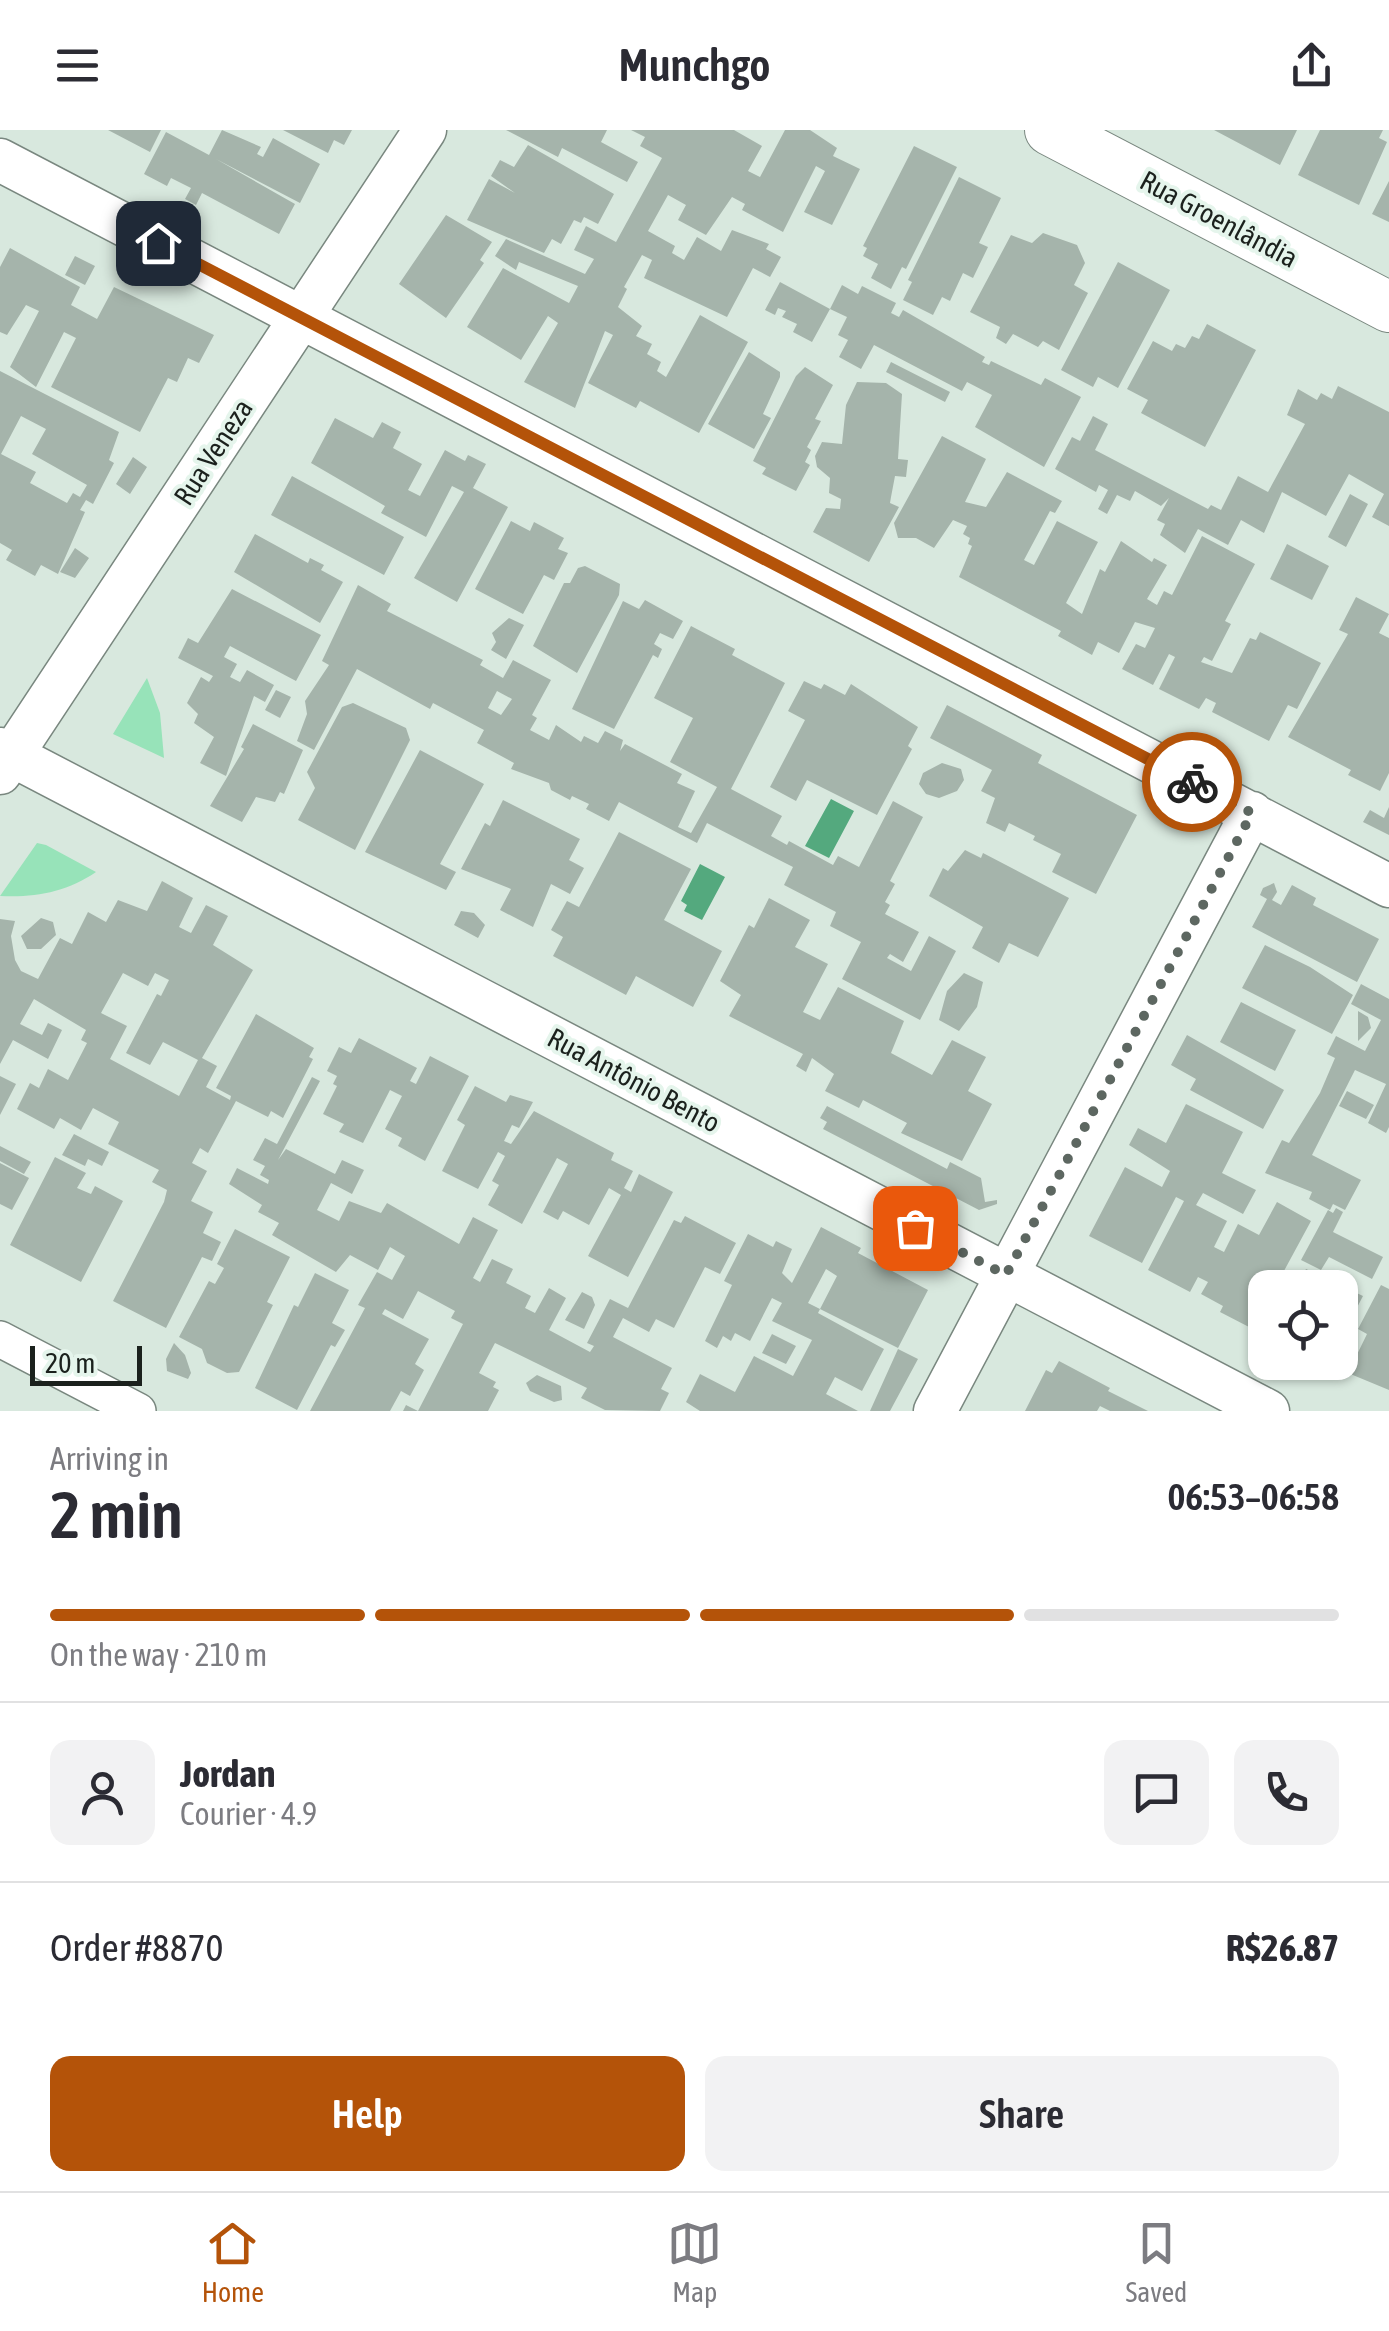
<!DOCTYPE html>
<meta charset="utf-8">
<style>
body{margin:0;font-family:"Asap Condensed",sans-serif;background:#f2f2f3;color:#2b2b33;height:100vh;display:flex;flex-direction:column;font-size:38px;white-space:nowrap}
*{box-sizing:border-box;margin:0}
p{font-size:32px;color:#7c7c81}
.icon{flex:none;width:55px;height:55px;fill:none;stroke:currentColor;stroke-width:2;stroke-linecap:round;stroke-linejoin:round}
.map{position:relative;height:1281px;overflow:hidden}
.drawer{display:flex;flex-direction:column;background:#fff;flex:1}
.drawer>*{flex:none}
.tools{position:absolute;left:1248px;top:1140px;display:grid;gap:20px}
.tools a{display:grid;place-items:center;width:110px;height:110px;border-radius:20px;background:#fff;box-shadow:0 2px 8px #0004;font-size:50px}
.scale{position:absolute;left:30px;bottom:25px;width:112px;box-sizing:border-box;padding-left:10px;border:5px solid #1b211d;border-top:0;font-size:28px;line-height:35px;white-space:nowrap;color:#1b211d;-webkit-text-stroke:8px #e5f5ec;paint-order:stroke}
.pin{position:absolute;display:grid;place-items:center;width:85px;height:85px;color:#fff;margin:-42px;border-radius:20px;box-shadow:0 5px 15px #0006}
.courier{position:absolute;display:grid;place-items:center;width:100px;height:100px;margin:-50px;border:8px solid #b45309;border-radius:50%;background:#fff;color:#222;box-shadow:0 2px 12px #0007}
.headline em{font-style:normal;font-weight:600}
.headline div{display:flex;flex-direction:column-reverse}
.headline{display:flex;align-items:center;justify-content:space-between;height:170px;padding:0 50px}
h1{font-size:65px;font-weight:600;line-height:75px}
.bar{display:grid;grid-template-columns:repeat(4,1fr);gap:15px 10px;align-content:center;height:120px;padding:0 50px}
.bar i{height:12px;border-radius:8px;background:#e1e1e2}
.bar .current{background:#b45309}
.bar p{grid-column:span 4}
.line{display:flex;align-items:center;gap:25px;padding:0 50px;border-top:2px solid #e1e1e2}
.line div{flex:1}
.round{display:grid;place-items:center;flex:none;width:105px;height:105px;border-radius:20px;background:#f2f2f3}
.primary-button{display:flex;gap:20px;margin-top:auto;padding:20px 50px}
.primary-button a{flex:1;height:115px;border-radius:20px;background:#b45309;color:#fff;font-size:40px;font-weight:600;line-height:115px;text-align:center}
.primary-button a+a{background:#f2f2f3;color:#2b2b33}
header{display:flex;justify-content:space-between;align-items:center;height:130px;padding:0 50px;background:#fff;font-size:45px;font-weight:600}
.menu{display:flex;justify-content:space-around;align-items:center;height:140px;border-top:2px solid #e1e1e2;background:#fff;font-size:28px;color:#7c7c81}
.menu a{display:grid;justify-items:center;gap:5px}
.menu .current{color:#b45309}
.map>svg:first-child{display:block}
.green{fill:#97e3b9}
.water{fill:#54a97e}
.building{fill:#a5b4ab;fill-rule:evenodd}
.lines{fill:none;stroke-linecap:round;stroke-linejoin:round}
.minor-casing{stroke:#79877f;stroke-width:38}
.tertiary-casing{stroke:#79877f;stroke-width:45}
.secondary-casing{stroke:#79877f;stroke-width:52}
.minor{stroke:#fff;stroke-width:35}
.tertiary{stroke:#fff;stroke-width:42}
.secondary{stroke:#fff;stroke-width:50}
.done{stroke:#5d6761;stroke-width:10;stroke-dasharray:0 18}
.route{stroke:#b45309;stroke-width:12}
.labels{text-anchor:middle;stroke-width:8;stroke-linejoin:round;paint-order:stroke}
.street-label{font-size:28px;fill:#1b211d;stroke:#e5f5ec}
</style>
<header><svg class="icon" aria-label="menu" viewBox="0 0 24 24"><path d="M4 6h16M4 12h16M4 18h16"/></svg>Munchgo<svg class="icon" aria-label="share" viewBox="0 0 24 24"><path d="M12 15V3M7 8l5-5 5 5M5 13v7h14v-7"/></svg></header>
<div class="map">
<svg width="1389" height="1281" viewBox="0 0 1389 1281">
<rect width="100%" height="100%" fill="#d8e8de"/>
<path class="green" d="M147,548L160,583L164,628L113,604Z
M37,713L46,715L96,742C67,762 34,768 0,766Z"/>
<path class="water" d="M831,669L854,681L829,728L805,716Z
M700,734L725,747L702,790L684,781L687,775L681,771Z"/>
<path class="building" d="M108,0H161L150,22Z
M222,0L261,17L257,24L263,27L273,8L320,34L300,73L216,29L295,74L279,104L202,63L196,75L185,69L191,58L171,48L167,56L144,44L166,2L209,25Z
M283,0H352L344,15L334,10L328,23Z
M506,0H607L601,12L638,32L627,52L562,18L558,27Z
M631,0H734L762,16L748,41L760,47L785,0H810L837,18L833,26L860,39L832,95L804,82L825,41L816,36L783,102L742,80L745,74L732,67L706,105L678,90L686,75L668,65L648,101L675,116L672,123L684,130L697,107L721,121L732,100L769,114L766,119L781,127L770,147L753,138L727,187L644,148L652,130L642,125L624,157L627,159L618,177L642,196L636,206L652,214L647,224L661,232L657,241L666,247L700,185L748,212L699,303L640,271L636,278L588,253L613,205L605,201L575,278L524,252L558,193L548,186L521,230L467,197L503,138L569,173L578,156L519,132L516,140L495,126L506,109L585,144L594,129L574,120L586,96L616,112L662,28L640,16L645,7Z
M1214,0H1297L1280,35Z
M1320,0H1383L1379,8L1387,12L1359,75L1298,45Z
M528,15L614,64L598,94L584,87L581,93L574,90L561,114L552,109L544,123L467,90L489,49L515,63L491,46L500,30L514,37Z
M914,16L957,37L906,139L902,137L891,159L871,148L878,134L863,126L867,118L863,116Z
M959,47L1001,68L979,113L988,117L973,148L963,143L950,171L942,167L933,185L903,170L912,152L908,150Z
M1389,51V92L1372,84Z
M446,85L492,112L480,130L484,133L446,188L399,154Z
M1043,103L1077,115L1085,133L1074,155L1088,163L1059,220L1043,211L1038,217L1013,204L1006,214L996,208L1000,197L970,182L1011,105L1032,113Z
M10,118L80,157L71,175L97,189L114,157L214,205L199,233L188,228L177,252L168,248L140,302L51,257L76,208L64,202L36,257L10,237L39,181L26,175L7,205L0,202V137Z
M75,126L95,136L85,155L65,145Z
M1118,132L1170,160L1118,258L1098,247L1093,257L1061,240Z
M780,152L830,179L812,212L793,202L797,194L782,187L786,181L778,178L775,185L765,180Z
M842,155L858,164L862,156L896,173L891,183L899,187L903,180L985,227L982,232L989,235L991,231L1041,255L1045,248L1081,267L1044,337L975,297L992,265L967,252L962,261L874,215L861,239L839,227L848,210L838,205L847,187L830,179Z
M1207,194L1256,220L1205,317L1141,283L1148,270L1127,259L1153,211L1172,221L1176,214L1185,218L1192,206L1199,209Z
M749,222L780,242V247L763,284L771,288L754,319L708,294Z
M891,232L950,262L945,272L886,242Z
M805,237L833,255L815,289L821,291L807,317L811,320L805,332L810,335L796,361L762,344L766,338L753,331L796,246Z
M0,241L119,302L109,330L114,333L93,374L86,370L80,380L85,382L58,444L41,435L35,446L6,430L12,420L0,413ZM21,286L46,299L32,324L87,355L80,367L73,363L67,373L30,353L36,342L1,324Z
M857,252L886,253L902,264L898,329L908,330L906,347L895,346L891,367L890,373L899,377L869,432L813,402L826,378L840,379L841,369L829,363L830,348L817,337L815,326L822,312L842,314L846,275Z
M1338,256L1389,282V396L1372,387L1384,364L1349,344L1326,386L1282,362L1264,403L1241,390L1228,415L1198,399L1185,423L1160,405L1165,394L1157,390L1169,368L1161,376L1135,361L1130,371L1117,365L1107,384L1098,379L1108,360L1099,355L1096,362L1055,339L1072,307L1080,311L1093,286L1108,294L1095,320L1208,379L1211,375L1221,380L1238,346L1268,362L1305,294L1287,285L1298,259L1317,270L1321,263L1332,269Z
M335,288L373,308L382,292L401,302L393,318L422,334L408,360L420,366L445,320L465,331L468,325L486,334L473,358L508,377L457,472L414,448L464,362L452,356L426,407L381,383L385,376L311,333Z
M942,306L986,329L965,372L986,377L1007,342L1062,371L1055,383L1050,381L1024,430L1034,435L1057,391L1098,412L1066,473L1082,484L1100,439L1105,442L1121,411L1152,432L1154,428L1167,435L1147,469L1157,475L1164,461L1172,465L1202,406L1255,434L1225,491L1231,494L1212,531L1204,527L1201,532L1232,543L1250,508L1256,510L1260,502L1321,533L1297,579L1288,575L1269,611L1212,582L1216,573L1206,568L1199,579L1159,559L1175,527L1169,524L1153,555L1122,539L1136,514L1145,518L1155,498L1135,492L1119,523L1098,512L1092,525L1058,506L1061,501L959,447L972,416L968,414L970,408L963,404L967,396L953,390L934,418L916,408H898L894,393Z
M133,327L147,337L130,364L116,354Z
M292,346L404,407L384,445L271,385Z
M1350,364L1368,374L1346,417L1328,407Z
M511,391L530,401L534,392L564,408L558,419L568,423L554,450L544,445L523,484L475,459Z
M255,404L308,433L310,428L324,435L321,440L343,452L320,493L234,442Z
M1287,414L1329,436L1312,470L1270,449Z
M75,418L89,428L75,448L60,442Z
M585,436L620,454L619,465L577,543L533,516L564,453H570L578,438Z
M358,455L391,474L387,481L483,530L480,535L503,548L513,530L551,550L532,585L537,588L530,600L549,610L556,595L581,612L584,606L598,613L605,601L623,610L620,621L625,614L682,644L677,653L695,661L678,697L691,703L717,657L670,632L693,588L654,568L691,496L735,519L732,525L785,553L731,659L782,686L771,706L787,715L789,711L833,735L838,726L859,737L893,671L923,687L890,751L895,754L885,772L890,775L885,784L919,802L903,832L890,824L887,828L911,841L929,806L956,821L920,890L842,849L861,812L830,796L836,782L784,755L793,737L707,693L697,713L619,672L609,691L586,679L589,674L572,666L570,670L551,660L549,653L511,639L514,633L477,613L484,600L433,573L430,579L357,539L314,620L297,611L307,584L305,571L329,535L322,531ZM497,561L512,569L501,585L488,578Z
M232,459L321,505L296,551L230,516L224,527L237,534L230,547L240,552L247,540L274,555L265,572L254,566L226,646L200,633L214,607L194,593L198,584L187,573L201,547L209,552L213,546L178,528L188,508L198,513Z
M1356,467L1389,484L1379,503L1389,508V643L1380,661L1348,645L1351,640L1288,607L1348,504L1339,500Z
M645,470L683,491L673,509L660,503L654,514L662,519L658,528L653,525L614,599L572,579L623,471L639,479Z
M509,488L524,495L506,529L491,520L496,512L492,503Z
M804,551L821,559L824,554L845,565L851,554L918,597L908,616L912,619L877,685L807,650L796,671L770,657L805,590L788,581Z
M276,560L291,567L280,588L265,580Z
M353,573L406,598L410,610L355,720L298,690L315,658L307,642L342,577Z
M947,575L1042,625L1038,633L1137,685L1096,764L1052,742L1061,724L1033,710L1035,706L1009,693L1005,702L986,693L995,668L981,661L992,640L930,608Z
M253,594L303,620L284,664L280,662L275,672L256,667L242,692L210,676L244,619L241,617Z
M420,620L484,654L440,734L456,742L446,760L365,722Z
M942,633L961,639L964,650L957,661L939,668L926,664L919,654L923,643Z
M503,670L580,709L569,730L584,738L570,764L551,754L533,797L500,780L511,759L461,739L485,693L490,696Z
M1389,677V705L1363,692L1370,680L1384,688Z
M619,702L691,739L664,790L722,821L693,877L636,846L626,865L553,826L563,807L551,800L567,771L579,777Z
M965,720L981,728L983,723L1069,768L1038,827L1009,813L999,833L972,818L983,797L929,766L943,738L948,741Z
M162,751L193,768L179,797L191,803L206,775L228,786L213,815L253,840L202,928L217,936L206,957L230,970L231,966L216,958L256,884L314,918L309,927L313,929L283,988L271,981L268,987L236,971L208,1023L200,1018L192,1033L207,1041L191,1071L213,1082L203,1103L221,1112L212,1131L202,1127L166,1198L113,1171L164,1072L167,1060L152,1052L159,1040L108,1014L119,992L93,978L81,1000L60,988L54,999L17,979L30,953L39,958L48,939L68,950L87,913L81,910L86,900L34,869L20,894L42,905L48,893L62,900L48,929L13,910L0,934V789L15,791L11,806L15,830L21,841L38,849L60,808L72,814L88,782L106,792L118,770L147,781ZM123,843L148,856L155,843L169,850L161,866L157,864L126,923L150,935L163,912L198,930L179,966L110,929L127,896L101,883Z
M1274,753L1277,762L1272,770L1281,775L1292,755L1316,768L1313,775L1379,809L1357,852L1252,797L1267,769L1260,765L1263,758Z
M769,768L810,790L795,817L828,834L803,882L820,890L838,857L904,891L891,923L932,945L952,910L986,927L968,961L992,974L962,1031L901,1003L907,993L863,970L859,978L825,961L834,944L812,928L806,942L796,936L803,924L729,886L741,865L720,851L749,795L754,798Z
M461,781L474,783L485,795L478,808L454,795Z
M41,788L53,792L56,805L41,819H27L21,806Z
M1265,815L1310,837L1353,865L1332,904L1242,858Z
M964,843L983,852L977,877L959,901L939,890L947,861Z
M1361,854L1389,869V997L1386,1003L1368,993L1386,954L1355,940L1312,1025L1361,1050L1345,1080L1333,1074L1330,1080L1309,1069L1312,1062L1265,1043L1282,1010L1289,1013L1320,963L1335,928L1327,924L1336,906L1365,921L1381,890L1351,874Z
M1241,872L1296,900L1275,941L1220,912Z
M1358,881L1368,887L1371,898L1358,911Z
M1187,905L1284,960L1263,999L1190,960L1196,949L1171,935Z
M359,908L417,938L410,951L416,954L430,926L469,946L425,1031L398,1016L402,1008L385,999L402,966L390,960L363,1013L339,1002L344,994L323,984L337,956L333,954L337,946L327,941L339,917L351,923Z
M0,946L16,954L0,985Z
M312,947L320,951L278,1030L286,1019L335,1044L342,1030L364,1040L352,1064L331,1053L317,1080L339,1091L349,1071L381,1083L387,1073L459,1114L473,1087L498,1100L473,1148L480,1152L492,1129L513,1139L506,1153L531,1166L525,1178L535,1183L549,1158L566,1168L549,1200L590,1222L594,1216L587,1213L610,1169L628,1178L674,1090L681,1093L685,1086L736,1113L720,1144L705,1137L674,1198L656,1189L649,1202L623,1188L613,1207L672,1238L661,1259L669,1263L660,1281L605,1280L581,1268L587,1258L495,1213L479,1243L496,1252L493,1257L499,1260L488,1281H403L406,1275L418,1281L463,1194L451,1188L455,1181L418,1161L403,1189L385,1179L382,1184L429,1209L415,1234L424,1240L410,1266L401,1261L390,1281H310L365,1178L358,1175L377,1142L392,1150L405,1126L390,1117L378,1140L350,1125L336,1142L272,1105L279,1093L258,1082L262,1075L229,1054L237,1038L268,1054L269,1050L260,1045L265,1036L253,1030L265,1008L277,1014Z
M475,956L506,972L510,965L533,972L519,998L512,995L504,1011L511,1014L534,981L614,1023L611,1030L633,1041L624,1058L631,1062L639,1044L673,1062L628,1147L588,1126L621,1065L609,1058L589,1095L563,1081L558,1090L543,1082L568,1034L557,1028L522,1094L488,1075L499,1055L492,1051L505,1026L498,1022L478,1059L442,1041L465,995L457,990Z
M1347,961L1374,975L1366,989L1339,976Z
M1186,974L1243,1002L1222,1043L1256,1060L1243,1084L1203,1063L1196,1075L1227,1091L1214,1117L1224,1122L1238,1094L1259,1105L1277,1072L1311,1091L1278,1152L1288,1158H1265V1176L1255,1194L1249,1197L1220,1182L1223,1176L1201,1164L1208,1152L1198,1147L1190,1162L1148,1140L1184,1071L1176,1067L1142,1133L1089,1106L1125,1037L1162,1057L1170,1041L1129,1015L1138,998L1166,1013Z
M827,976L947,1039L950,1032L981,1048L985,1072L997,1070V1074L979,1080L823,999L827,992L820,988Z
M74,1004L109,1022L102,1036L88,1029L85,1036L62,1025Z
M0,1016L31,1032L24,1044L0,1031Z
M55,1027L86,1043L77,1058L91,1064L95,1056L123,1071L81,1152L10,1115Z
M0,1033L29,1048L12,1080L0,1074Z
M1336,1078L1343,1082L1333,1102L1383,1127L1372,1149L1329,1127L1321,1140L1301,1130L1328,1080L1333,1083Z
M821,1097L861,1118L858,1123L928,1160L898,1218L820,1179L837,1146L826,1139L808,1173L820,1179L818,1183L884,1219L862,1261L835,1247L826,1264L858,1281H700L686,1272L700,1244L735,1262L754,1226L793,1246L812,1210L772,1191L782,1173L772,1168L750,1211L735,1203L731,1211L723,1206L717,1218L705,1211L732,1155L724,1151L748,1104L773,1117L776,1111L792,1119L782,1143L792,1153Z
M235,1099L290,1127L267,1172L273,1175L239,1242L227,1243L207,1233L202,1219L179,1207L209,1151L215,1154L224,1138L217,1134Z
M1306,1139L1363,1166L1340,1210V1158H1297Z
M315,1143L349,1160L332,1193L345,1200L335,1217L331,1215L297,1280L255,1258L294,1175L298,1177Z
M1381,1155L1389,1159V1260L1348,1243L1367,1204L1358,1199Z
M582,1162L592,1167L595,1175L584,1199L565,1190Z
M772,1204L796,1216L786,1234L762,1223Z
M174,1213L185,1225L191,1243L188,1249L167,1241L166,1229Z
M898,1219L918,1229L890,1281H870Z
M1059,1231L1110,1258L1108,1261L1148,1281H1110L1100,1276L1097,1281H1025L1046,1240L1052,1243Z
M537,1245L561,1256L562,1270L554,1272L530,1261L526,1253Z"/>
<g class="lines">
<g class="minor-casing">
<path id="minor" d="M0,1209L138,1281"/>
</g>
<g class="tertiary-casing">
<path id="tertiary" d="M0,30L1389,756
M0,619L1268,1281
M0,643L425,0
M935,1281L1252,683"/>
</g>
<g class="secondary-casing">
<path id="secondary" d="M1050,0L1389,177"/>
</g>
<use href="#minor" class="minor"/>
<use href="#tertiary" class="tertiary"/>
<use href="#secondary" class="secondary"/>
</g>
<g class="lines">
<path class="done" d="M915,1098L1006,1145L1252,683L1192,652"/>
<path class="route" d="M158,113L1192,652"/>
</g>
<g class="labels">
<g class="street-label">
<text transform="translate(1219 89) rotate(28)" y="10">Rua Groenlândia</text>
<text transform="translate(213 322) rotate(-57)" y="10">Rua Veneza</text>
<text transform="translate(634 950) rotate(28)" y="10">Rua Antônio Bento</text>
</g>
</g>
</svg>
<div class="tools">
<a><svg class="icon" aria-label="locate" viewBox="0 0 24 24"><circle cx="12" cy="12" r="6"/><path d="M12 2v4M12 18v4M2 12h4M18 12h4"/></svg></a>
</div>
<div class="scale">20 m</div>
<div class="pin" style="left:915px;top:1098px;background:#ea580c"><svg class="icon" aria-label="bag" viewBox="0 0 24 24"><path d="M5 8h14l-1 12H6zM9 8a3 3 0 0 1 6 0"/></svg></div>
<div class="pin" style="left:158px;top:113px;background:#1f2937"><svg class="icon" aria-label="home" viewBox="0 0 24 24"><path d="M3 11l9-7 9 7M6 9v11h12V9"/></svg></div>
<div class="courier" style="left:1192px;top:652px"><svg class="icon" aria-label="bike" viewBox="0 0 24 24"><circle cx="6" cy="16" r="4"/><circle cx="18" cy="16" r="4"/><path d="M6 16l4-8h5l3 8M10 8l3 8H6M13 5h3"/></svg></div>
</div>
<section class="drawer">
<div class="headline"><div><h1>2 min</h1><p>Arriving in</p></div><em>06:53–06:58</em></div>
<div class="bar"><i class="current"></i><i class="current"></i><i class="current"></i><i></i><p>On the way · 210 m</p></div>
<div class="line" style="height:180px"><a class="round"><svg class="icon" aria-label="person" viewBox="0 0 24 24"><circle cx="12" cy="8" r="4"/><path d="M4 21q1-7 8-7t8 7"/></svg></a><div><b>Jordan</b><p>Courier · 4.9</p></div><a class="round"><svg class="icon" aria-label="chat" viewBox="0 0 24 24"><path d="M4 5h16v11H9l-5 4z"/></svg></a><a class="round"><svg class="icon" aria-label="phone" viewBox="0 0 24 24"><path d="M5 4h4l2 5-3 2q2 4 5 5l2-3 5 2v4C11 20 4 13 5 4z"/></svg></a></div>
<div class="line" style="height:130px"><div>Order #8870</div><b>R$26.87</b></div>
<div class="primary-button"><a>Help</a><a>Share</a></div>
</section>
<nav class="menu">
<a class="current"><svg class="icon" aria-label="home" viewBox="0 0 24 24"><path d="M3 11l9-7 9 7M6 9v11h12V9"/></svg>Home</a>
<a><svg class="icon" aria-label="map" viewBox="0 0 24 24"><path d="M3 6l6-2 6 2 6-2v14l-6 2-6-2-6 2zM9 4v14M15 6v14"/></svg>Map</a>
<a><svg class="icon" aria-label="saved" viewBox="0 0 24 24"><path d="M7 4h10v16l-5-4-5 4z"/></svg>Saved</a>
</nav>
